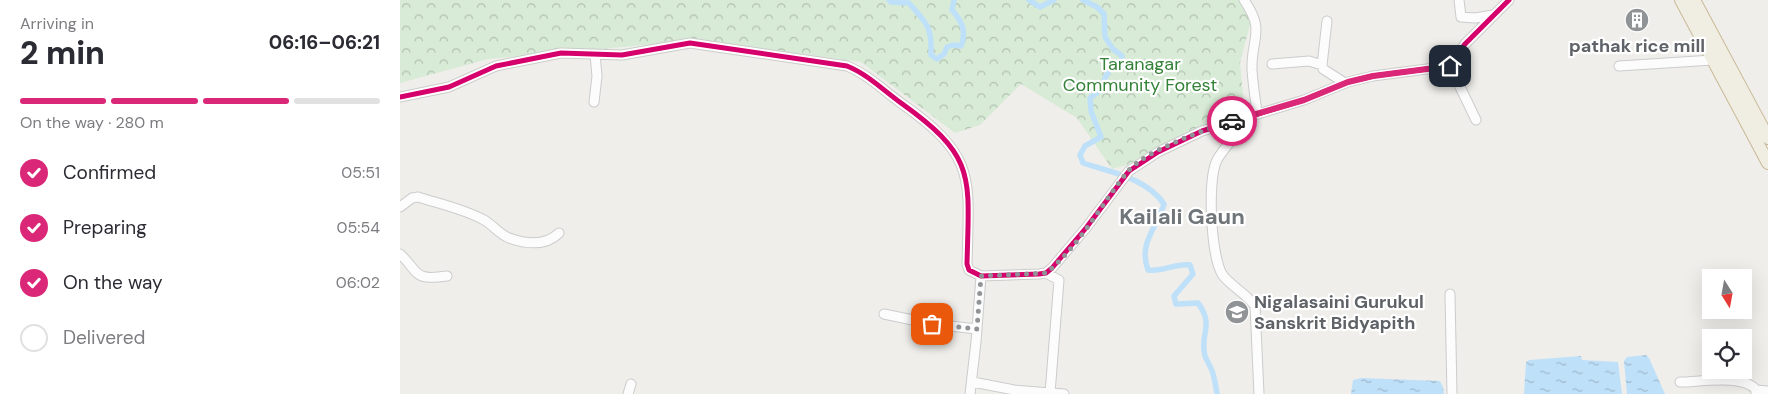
<!DOCTYPE html>
<meta charset="utf-8">
<style>
body{margin:0;font-family:"DM Sans",sans-serif;background:#f2f2f3;color:#2b2b33;height:100vh;display:flex;flex-direction:column;font-size:19px;white-space:nowrap}
*{box-sizing:border-box;margin:0}
p{font-size:16px;color:#7c7c81}
.icon{flex:none;width:28px;height:28px;fill:none;stroke:currentColor;stroke-width:2;stroke-linecap:round;stroke-linejoin:round}
.map{position:relative;flex:1;overflow:hidden}
.drawer{display:flex;flex-direction:column;background:#fff;width:400px}
.drawer>*{flex:none}
.needle{width:32px;rotate:169deg}
.controls{position:absolute;left:1302px;top:269px;display:grid;gap:10px}
.controls a{display:grid;place-items:center;width:50px;height:50px;border-radius:0px;background:#fff;box-shadow:0 5px 20px #0002;font-size:25px}
.pin{position:absolute;display:grid;place-items:center;width:42px;height:42px;color:#fff;margin:-21px;border-radius:10px;box-shadow:0 2px 8px #0006}
.courier{position:absolute;display:grid;place-items:center;width:50px;height:50px;margin:-25px;border:4px solid #db2777;border-radius:50%;background:#fff;color:#222;box-shadow:0 1px 6px #0007}
.overview em{font-style:normal;font-weight:800}
.overview div{display:flex;flex-direction:column-reverse}
.overview{display:flex;align-items:center;justify-content:space-between;height:85px;padding:0 20px}
h1{font-size:32px;font-weight:800;line-height:38px}
.bar{display:grid;grid-template-columns:repeat(4,1fr);gap:8px 5px;align-content:center;height:60px;padding:0 20px}
.bar i{height:6px;border-radius:4px;background:#e1e1e2}
.bar .selected{background:#db2777}
.bar p{grid-column:span 4}
ol{padding:0 20px;list-style:none}
li{display:flex;align-items:center;gap:15px;height:55px}
li p{margin-inline-start:auto}
li .icon{padding:5px;border-radius:50%;background:#db2777;color:#fff;stroke-width:4}
li:last-child{color:#7c7c81}
li i{width:28px;height:28px;border:2px solid #e1e1e2;border-radius:50%}
main{display:flex;flex:1;min-height:0}
.map>svg:first-child{display:block}
.forest{fill:url(#forest-crowns)}
.water{fill:url(#water-ripples)}
.lines{fill:none;stroke-linecap:round;stroke-linejoin:round}
.canal{stroke:#bfe0f9;stroke-width:5.5}
.minor-casing{stroke:#cbcccc;stroke-width:11}
.highway-casing{stroke:#c8b996;stroke-width:14}
.minor{stroke:#fdfcfc;stroke-width:9}
.highway{stroke:#f0ede3;stroke-width:12}
.cycleway-casing{stroke:#fff;stroke-width:8}
.cycleway{stroke:#d6006c;stroke-width:5}
.done{stroke:#919496;stroke-width:5;stroke-dasharray:0 9}
.route{stroke:#db2777;stroke-width:6}
.labels{text-anchor:middle;stroke-width:4.5;stroke-linejoin:round;paint-order:stroke}
.poi-label{font-size:18px;font-weight:bold;fill:#5f6368;stroke:#fff}
.park-label{font-size:18px;fill:#348238;stroke:#fff}
.district-label{font-size:22px;font-weight:bold;fill:#70757a;stroke:#fff}
</style>
<main>
<section class="drawer">
<div class="overview"><div><h1>2 min</h1><p>Arriving in</p></div><em>06:16–06:21</em></div>
<div class="bar"><i class="selected"></i><i class="selected"></i><i class="selected"></i><i></i><p>On the way · 280 m</p></div>
<ol>
<li><svg class="icon" aria-label="check" viewBox="0 0 24 24"><path d="M5 12l5 5 9-10"/></svg>Confirmed<p>05:51</p></li>
<li><svg class="icon" aria-label="check" viewBox="0 0 24 24"><path d="M5 12l5 5 9-10"/></svg>Preparing<p>05:54</p></li>
<li><svg class="icon" aria-label="check" viewBox="0 0 24 24"><path d="M5 12l5 5 9-10"/></svg>On the way<p>06:02</p></li>
<li><i></i>Delivered</li>
</ol>
</section>
<div class="map">
<svg width="1368" height="394" viewBox="0 0 1368 394">
<defs>
<pattern id="forest-crowns" width="20" height="18" patternUnits="userSpaceOnUse" patternTransform="scale(1.25)"><rect width="20" height="18" fill="#d8ebd6"/><path d="M2 6a3 3 0 1 1 6 0M12 15a3 3 0 1 1 6 0" fill="none" stroke="#b2c2b1"/></pattern>
<pattern id="water-ripples" width="26" height="14" patternUnits="userSpaceOnUse" patternTransform="scale(1.25)"><rect width="26" height="14" fill="#bfe0f9"/><path d="M2 4q2-2 4 0t4 0M15 11q2-2 4 0t4 0" fill="none" stroke="#9eb9cd"/></pattern>
</defs>
<rect width="100%" height="100%" fill="#efeeea"/>
<path class="forest" d="M0,0H840L851,21L840,63L845,115L756,149L727,165L712,169L677,118L621,84L580,125L555,133L461,62L301,40L88,59L0,83Z"/>
<path class="water" d="M1246,355L1249,358L1265,394H1227L1224,361L1227,357Z
M1181,356L1182,360L1218,362L1222,394H1124L1126,362L1129,360Z
M961,378L1040,381L1043,387L1044,394H951L953,380Z"/>
<g class="lines">
<path class="canal" d="M489,0L491,2L509,3C527,24 532,26 531,55L537,59L544,54L547,47L553,45L561,46C567,32 562,21 552,10L554,0
M629,0L640,7L654,0
M683,0L697,7L704,14L705,37L713,49L722,56L720,66L709,70L699,91L690,98L691,111L701,137L685,146L680,155L683,163C710,172 747,178 764,204C757,228 738,243 748,270C764,272 775,263 790,265L793,274L774,296L776,304L798,303C815,326 799,334 805,356C807,362 812,368 813,374C815,380 816,388 817,394"/>
<g class="minor-casing">
<path id="minor" d="M844,0C866,32 851,37 852,70C853,84 855,98 857,112C848,121 822,150 817,160C807,180 811,255 822,274C829,285 846,293 855,306L859,394
M1059,0L1061,17L1075,18L1093,15
M927,21L922,65L923,69L945,83
M872,64L909,61L922,65
M1050,66L1076,120
M1219,66L1313,60
M0,97L49,87L96,66L161,53L222,55L290,43L447,66C467,74 483,90 501,103C577,157 569,176 567,264L569,270L581,276L639,274L646,273L652,268L686,228L729,171L758,152L802,131L904,100L948,82L973,76L1050,66L1065,44L1109,0
M194,102L197,76L195,54
M0,207L12,198L18,197C40,204 64,209 84,220C93,225 99,234 109,238C126,244 146,246 159,233
M0,254C20,273 13,281 47,276
M646,273L659,280L650,393
M1050,294L1052,394
M484,314L532,324L577,329
M573,382L614,390L664,394
M1280,382C1300,382 1344,374 1356,390
M228,394L231,384
M570,394L576,342L581,276
M1356,394V390L1368,391"/>
</g>
<g class="highway-casing">
<path id="highway" d="M1281,0L1368,163
M1294,0L1368,138"/>
</g>
<use href="#minor" class="minor"/>
<use href="#highway" class="highway"/>
<g class="cycleway-casing">
<path id="cycleway" d="M0,97L49,87L96,66L161,53L222,55L290,43L447,66C467,74 483,90 501,103C577,157 569,176 567,264L569,270L581,276L639,274L646,273L652,268L686,228L729,171L758,152L802,131L904,100L948,82L973,76L1050,66L1065,44L1109,0"/>
</g>
<use href="#cycleway" class="cycleway"/>
</g>
<g class="lines">
<path class="done" d="M532,324L577,329L581,276L646,273C679,247 702,203 728,171C745,151 806,129 832,121"/>
<path class="route" d="M832,121L904,100L948,82L973,76L1050,66"/>
</g>
<defs>
<g id="building-disc" transform="scale(1.25)"><circle r="9.5" fill="#919496" stroke="#fff"/><path d="M-4-6H4V6H1V3H-1V6H-4ZM-2.5-4.3h1.7v1.8h-1.7ZM.8-4.3h1.7v1.8H.8ZM-2.5-1h1.7V.8h-1.7ZM.8-1h1.7V.8H.8Z" fill="#fff"/></g>
<g id="school-disc" transform="scale(1.25)"><circle r="9.5" fill="#919496" stroke="#fff"/><path d="M0-5L7-2L0 1L-7-2ZM-4 1L0 2.5L4 1V4Q0 6-4 4Z" fill="#fff"/></g>
</defs>
<g fill-rule="evenodd">
<use href="#building-disc" x="1237" y="20"/>
<use href="#school-disc" x="837" y="312"/>
</g>
<g class="labels">
<g class="poi-label">
<text x="1237" y="52">pathak rice mill</text>
<text x="854" y="308" text-anchor="start">Nigalasaini Gurukul<tspan x="854" dy="21">Sanskrit Bidyapith</tspan></text>
</g>
<g class="park-label">
<text x="740" y="70">Taranagar<tspan x="740" dy="21">Community Forest</tspan></text>
</g>
<g class="district-label">
<text x="782" y="224">Kailali Gaun</text>
</g>
</g>
</svg>
<div class="controls">
<a><svg class="needle" viewBox="-14 -14 28 28"><path d="M0-13l5 13h-10z" fill="#e53935"/><path d="M0 13l5-13h-10z" fill="#7c7c81"/></svg></a>
<a><svg class="icon" aria-label="locate" viewBox="0 0 24 24"><circle cx="12" cy="12" r="6"/><path d="M12 2v4M12 18v4M2 12h4M18 12h4"/></svg></a>
</div>
<div class="pin" style="left:532px;top:324px;background:#ea580c"><svg class="icon" aria-label="bag" viewBox="0 0 24 24"><path d="M5 8h14l-1 12H6zM9 8a3 3 0 0 1 6 0"/></svg></div>
<div class="pin" style="left:1050px;top:66px;background:#1f2937"><svg class="icon" aria-label="home" viewBox="0 0 24 24"><path d="M3 11l9-7 9 7M6 9v11h12V9"/></svg></div>
<div class="courier" style="left:832px;top:121px"><svg class="icon" aria-label="car" viewBox="0 0 24 24"><path d="M5 17H2v-5l4-1 3-4h7l3 4 3 1v5h-3M9 17h6M6 11h13"/><circle cx="7" cy="17" r="2"/><circle cx="17" cy="17" r="2"/></svg></div>
</div>
</main>
